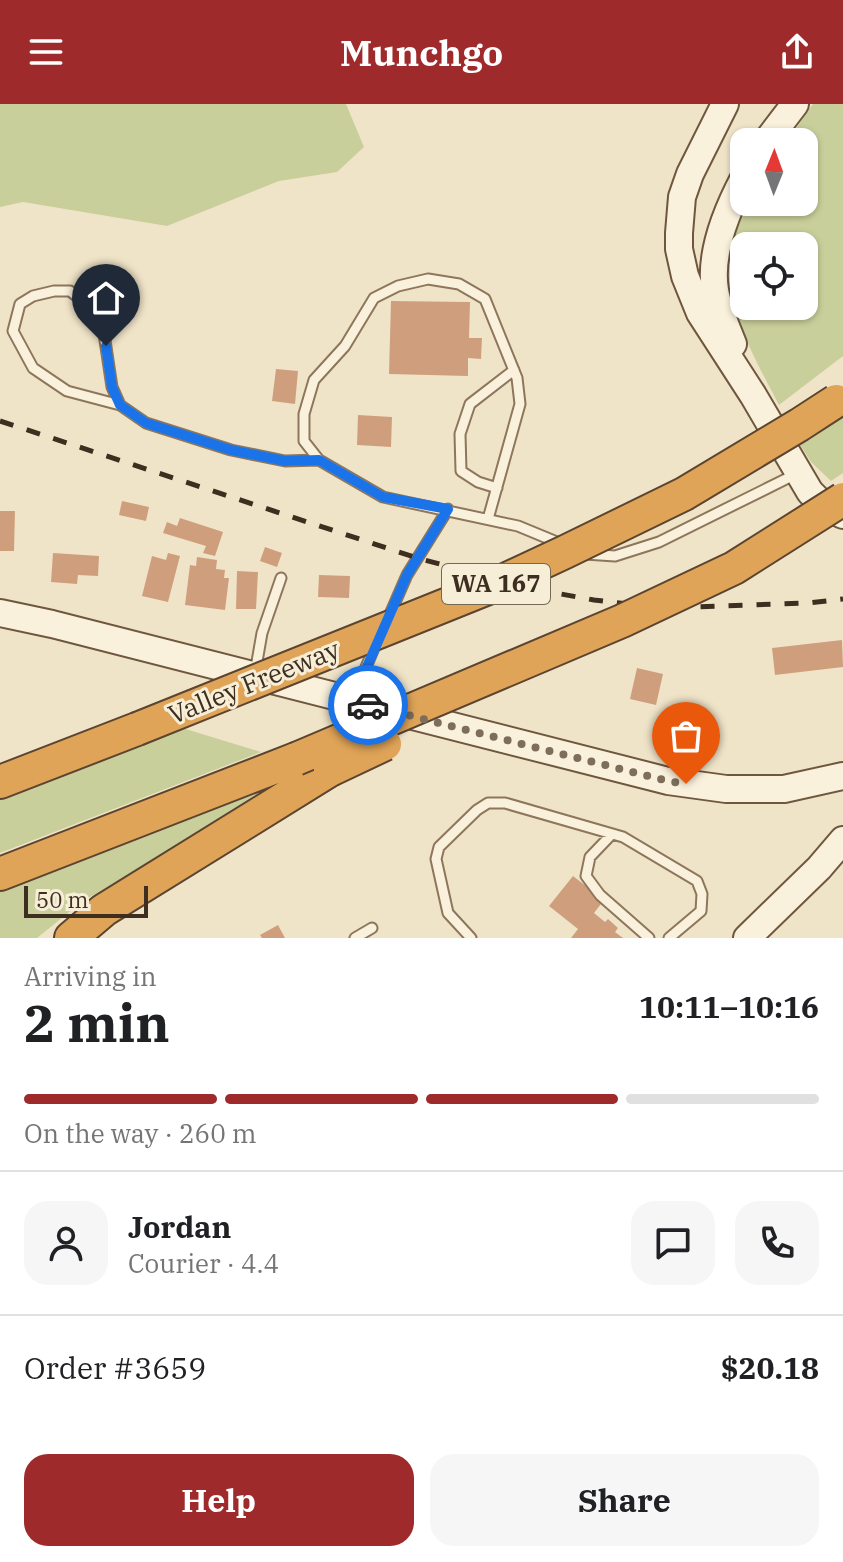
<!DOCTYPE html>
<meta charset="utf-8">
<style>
body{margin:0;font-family:"IBM Plex Serif",serif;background:#f6f6f6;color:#202124;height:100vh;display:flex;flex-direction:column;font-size:30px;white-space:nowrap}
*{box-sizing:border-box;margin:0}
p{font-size:26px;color:#757577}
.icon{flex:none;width:44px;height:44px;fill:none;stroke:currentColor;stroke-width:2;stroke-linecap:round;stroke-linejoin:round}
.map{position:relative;height:834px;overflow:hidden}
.side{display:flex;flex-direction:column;background:#fff;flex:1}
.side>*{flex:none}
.needle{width:52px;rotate:1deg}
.controls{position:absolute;left:730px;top:24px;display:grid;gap:16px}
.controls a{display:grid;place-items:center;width:88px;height:88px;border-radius:16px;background:#fff;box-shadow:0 2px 6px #0004;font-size:40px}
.scale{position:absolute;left:24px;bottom:20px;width:124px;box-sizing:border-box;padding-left:8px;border:4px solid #3d2e20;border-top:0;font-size:22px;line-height:28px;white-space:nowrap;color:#3d2e20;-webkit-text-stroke:6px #f7eed8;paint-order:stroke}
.pin{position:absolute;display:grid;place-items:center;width:68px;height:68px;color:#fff;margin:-82px -34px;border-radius:50% 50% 50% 0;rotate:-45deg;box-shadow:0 0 8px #0007}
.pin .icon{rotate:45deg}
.courier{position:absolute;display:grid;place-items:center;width:80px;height:80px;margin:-40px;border:6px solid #1a73e8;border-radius:50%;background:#fff;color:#222;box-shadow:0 2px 10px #0007}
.overview em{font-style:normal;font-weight:700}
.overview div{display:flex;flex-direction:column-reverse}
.overview{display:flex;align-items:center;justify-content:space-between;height:136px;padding:0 24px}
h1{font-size:52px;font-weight:700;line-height:60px}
.bar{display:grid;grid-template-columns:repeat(4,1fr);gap:12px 8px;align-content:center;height:96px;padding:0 24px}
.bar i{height:10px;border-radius:6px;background:#e0e0e0}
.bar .on{background:#9e2a2b}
.bar p{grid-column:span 4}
.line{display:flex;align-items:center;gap:20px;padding:0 24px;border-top:2px solid #e0e0e0}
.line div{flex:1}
.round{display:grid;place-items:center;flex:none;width:84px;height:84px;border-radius:24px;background:#f6f6f6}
.action{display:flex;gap:16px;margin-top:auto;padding:16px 24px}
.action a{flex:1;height:92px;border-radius:24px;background:#9e2a2b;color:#fff;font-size:32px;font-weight:700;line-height:92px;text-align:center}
.action a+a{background:#f6f6f6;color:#202124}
header{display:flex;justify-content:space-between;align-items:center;height:104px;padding:0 24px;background:#9e2a2b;color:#fff;font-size:36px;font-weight:700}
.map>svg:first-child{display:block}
.green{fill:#c9cf9b;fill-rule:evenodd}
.building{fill:#cf9f7d}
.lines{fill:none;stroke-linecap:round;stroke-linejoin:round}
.lane-casing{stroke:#8d765c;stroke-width:13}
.secondary-casing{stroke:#6f573f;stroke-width:30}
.highway-casing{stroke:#5b4430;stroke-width:36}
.lane{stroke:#faf1dc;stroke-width:9}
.secondary{stroke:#faf1dc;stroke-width:26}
.highway{stroke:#e0a458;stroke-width:32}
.rail{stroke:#3d2e20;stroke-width:5;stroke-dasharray:14 14;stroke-linecap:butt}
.highway-bridge-casing{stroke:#5b4430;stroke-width:36;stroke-linecap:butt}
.highway-bridge{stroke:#e0a458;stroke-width:32}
.done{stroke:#7c6e5b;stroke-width:8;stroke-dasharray:0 14.4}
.route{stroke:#1a73e8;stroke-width:10}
.labels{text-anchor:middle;stroke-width:6;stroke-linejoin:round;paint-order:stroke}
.shield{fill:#f7eed8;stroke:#756857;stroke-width:2}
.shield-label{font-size:24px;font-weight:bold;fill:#3d2e20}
.street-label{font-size:26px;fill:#3d2e20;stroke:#f7eed8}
</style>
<header><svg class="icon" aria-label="menu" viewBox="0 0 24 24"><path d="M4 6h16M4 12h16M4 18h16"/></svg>Munchgo<svg class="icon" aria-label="share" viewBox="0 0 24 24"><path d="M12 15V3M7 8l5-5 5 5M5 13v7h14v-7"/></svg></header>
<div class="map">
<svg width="843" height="834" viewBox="0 0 843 834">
<rect width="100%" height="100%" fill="#f0e4c8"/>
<path class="green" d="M0,0H346L364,43L337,68L279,77L167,122L23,98L0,103Z
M813,0H843V252L779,301C751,247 719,196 735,132C738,121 745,109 750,98H804V38H786ZM744,142H804V202H744Z
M843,305V369L831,377L811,358L797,336Z
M176,622L261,648L0,749V692Z
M292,670L226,713L83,797L37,834H0V787Z"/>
<path class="building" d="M391,197L470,198L469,234H482L481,255L468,254V272L389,270Z
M276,265L298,267L295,300L272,297Z
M358,311L392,313L391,343L357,341Z
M122,397L149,403L146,417L119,411Z
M0,407H15L14,447H0Z
M180,414L223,428L215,452L203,449L206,442L163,429L167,418L177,422Z
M265,443L282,449L277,463L260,457Z
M53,449L99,452L98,472L78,471L77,480L51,478Z
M168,449L180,452L168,498L142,492L152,452L166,456Z
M197,453L217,456L216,465L225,466L224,474H229L225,506L185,501L190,461L196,462Z
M237,467L258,468L256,505H236Z
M319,471L350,472L349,494L318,493Z
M842,536L843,563L775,571L772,544Z
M637,564L663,570L656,601L630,595Z
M573,772L604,796L594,809L605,818L608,815L618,824L615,828L623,834H571L578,825L549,802Z
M278,821L285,834H262L260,831Z"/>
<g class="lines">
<g class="lane-casing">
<path id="lane" d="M120,301L112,283L103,223L97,208L70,187H54L33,192L20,200L13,227L33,264L67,287L120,301L146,319L231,346L285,357L319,356
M497,384L478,378L461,367L460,330L470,300L514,266
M488,415L520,300L517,274L485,195L459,180L428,175L398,182L374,194L345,242L314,276L304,310V337L319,356L383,393L518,422L564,441
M585,450L615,452L659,438L796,370
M387,517L407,471L448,405
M255,569L262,529L281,474
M353,594L377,537
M612,730L590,753L586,772L600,791L649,834
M355,834L372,824
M471,834L448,809L436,755L439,743L477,706L488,699H505L623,733L697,777L702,790L701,807L669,834"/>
</g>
<g class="secondary-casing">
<path id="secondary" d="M725,0L690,70L682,93L679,129V145L685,172L700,209L753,291L810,388L824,402L843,411
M766,38L795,0
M733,240C726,222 718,205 715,186C709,149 727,106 744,74
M0,509L52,520L668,677L726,685H784L843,672
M747,834L819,764L843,736"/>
</g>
<g class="highway-casing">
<path id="highway" d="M0,678L137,625
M0,770L296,655
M71,834L104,806L330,666"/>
</g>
<use href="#lane" class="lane"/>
<use href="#secondary" class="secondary"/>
<use href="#highway" class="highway"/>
<path class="rail" d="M0,317L417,454L539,486L594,496L662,504L808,499L843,495"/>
<g class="highway-bridge-casing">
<path id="highway-bridge" d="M137,625L488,484L565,448L684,390L799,321L836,297
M296,655L622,517L734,464L843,395
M330,666L385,640"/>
</g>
<use href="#highway-bridge" class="highway-bridge"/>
</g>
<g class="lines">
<path class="done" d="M368,601L668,677L686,680"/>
<path class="route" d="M106,242L112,283L120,301L146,319L231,346L285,357L319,356L383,393L448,405L407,471L352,597L368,601"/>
</g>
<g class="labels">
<rect class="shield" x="442" y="460" width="108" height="40" rx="6"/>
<g class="shield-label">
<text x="496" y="488">WA 167</text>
</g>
<g class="street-label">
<text transform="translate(254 578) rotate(-22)" y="9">Valley Freeway</text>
</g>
</g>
</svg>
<div class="controls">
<a><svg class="needle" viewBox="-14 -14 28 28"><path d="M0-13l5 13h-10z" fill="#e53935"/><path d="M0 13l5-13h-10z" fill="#757577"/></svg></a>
<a><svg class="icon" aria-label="locate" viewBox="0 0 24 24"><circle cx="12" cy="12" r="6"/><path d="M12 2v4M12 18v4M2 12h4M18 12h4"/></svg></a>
</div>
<div class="scale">50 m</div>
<div class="pin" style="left:686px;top:680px;background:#ea580c"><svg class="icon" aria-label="bag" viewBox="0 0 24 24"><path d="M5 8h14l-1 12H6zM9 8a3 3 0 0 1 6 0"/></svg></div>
<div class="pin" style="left:106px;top:242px;background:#1f2937"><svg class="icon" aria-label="home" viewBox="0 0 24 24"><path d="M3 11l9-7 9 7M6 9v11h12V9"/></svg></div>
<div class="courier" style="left:368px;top:601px"><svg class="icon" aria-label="car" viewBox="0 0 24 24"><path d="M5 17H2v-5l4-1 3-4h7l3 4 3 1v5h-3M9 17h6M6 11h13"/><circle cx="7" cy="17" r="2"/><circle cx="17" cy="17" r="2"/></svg></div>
</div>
<section class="side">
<div class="overview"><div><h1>2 min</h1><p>Arriving in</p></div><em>10:11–10:16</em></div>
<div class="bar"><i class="on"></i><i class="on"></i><i class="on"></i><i></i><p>On the way · 260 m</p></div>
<div class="line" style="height:144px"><a class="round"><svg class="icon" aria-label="person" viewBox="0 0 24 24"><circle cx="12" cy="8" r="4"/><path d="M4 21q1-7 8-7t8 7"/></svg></a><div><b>Jordan</b><p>Courier · 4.4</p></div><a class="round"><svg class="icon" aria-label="chat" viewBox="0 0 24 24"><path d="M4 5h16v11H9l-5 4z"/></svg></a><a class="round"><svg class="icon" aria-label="phone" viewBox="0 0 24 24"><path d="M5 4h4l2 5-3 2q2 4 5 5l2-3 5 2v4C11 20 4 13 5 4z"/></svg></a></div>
<div class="line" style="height:104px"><div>Order #3659</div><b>$20.18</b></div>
<div class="action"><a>Help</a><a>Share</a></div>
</section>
